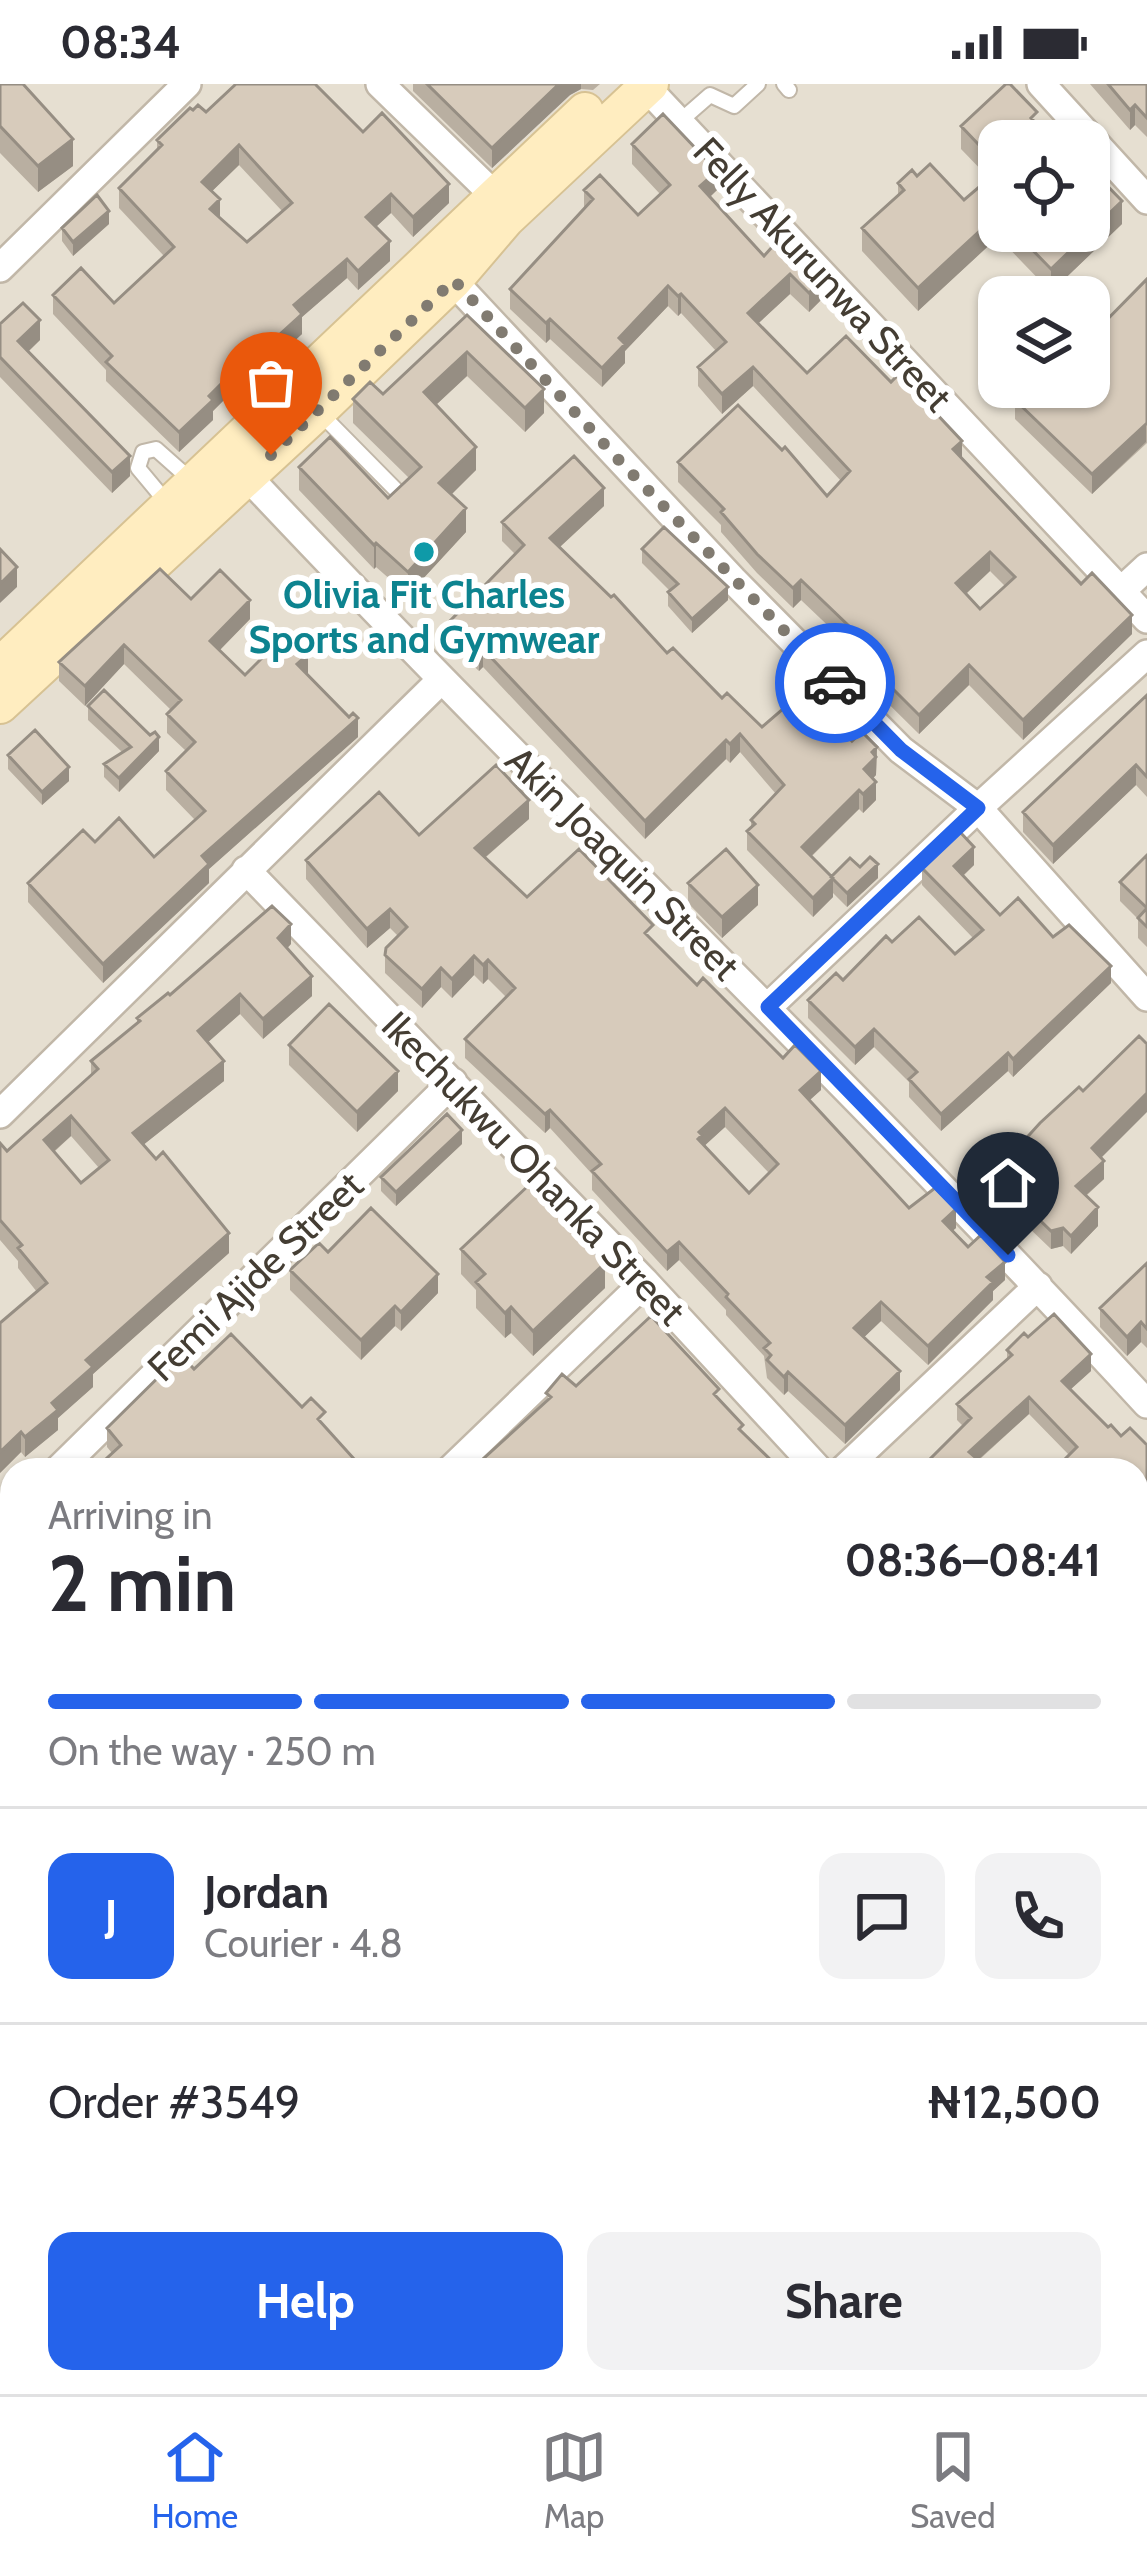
<!DOCTYPE html>
<meta charset="utf-8">
<style>
body{margin:0;font-family:Cabin,sans-serif;background:#f2f2f3;color:#2b2b33;height:100vh;display:flex;flex-direction:column;font-size:45px;white-space:nowrap}
*{box-sizing:border-box;margin:0}
p{font-size:39px;color:#7c7c81}
.icon{flex:none;width:66px;height:66px;fill:none;stroke:currentColor;stroke-width:2;stroke-linecap:round;stroke-linejoin:round}
.map{position:relative;flex:1;overflow:hidden}
.side{position:absolute;left:0px;top:1374px;width:1149px;height:936px;display:flex;flex-direction:column;background:#fff;border-radius:36px 36px 0 0;box-shadow:0 3px 9px #0004}
.side>*{flex:none}
.controls{position:absolute;left:978px;top:36px;display:grid;gap:24px}
.controls a{display:grid;place-items:center;width:132px;height:132px;border-radius:24px;background:#fff;box-shadow:0 3px 9px #0004;font-size:60px}
.pin{position:absolute;display:grid;place-items:center;width:102px;height:102px;color:#fff;margin:-123px -51px;border-radius:50% 50% 50% 0;rotate:-45deg;box-shadow:0 0 12px #0007}
.pin .icon{rotate:45deg}
.courier{position:absolute;display:grid;place-items:center;width:120px;height:120px;margin:-60px;border:9px solid #2563eb;border-radius:50%;background:#fff;color:#222;box-shadow:0 3px 15px #0007}
.summary em{font-style:normal;font-weight:800}
.summary div{display:flex;flex-direction:column-reverse}
.summary{display:flex;align-items:center;justify-content:space-between;height:204px;padding:0 48px}
h1{font-size:78px;font-weight:800;line-height:90px}
.bar{display:grid;grid-template-columns:repeat(4,1fr);gap:18px 12px;align-content:center;height:144px;padding:0 48px}
.bar i{height:15px;border-radius:9px;background:#e1e1e2}
.bar .current{background:#2563eb}
.bar p{grid-column:span 4}
.line{display:flex;align-items:center;gap:30px;padding:0 48px;border-top:3px solid #e1e1e2}
.line div{flex:1}
.round{display:grid;place-items:center;flex:none;width:126px;height:126px;border-radius:24px;background:#f2f2f3}
.action{display:flex;gap:24px;margin-top:auto;padding:24px 48px}
.action a{flex:1;height:138px;border-radius:24px;background:#2563eb;color:#fff;font-size:48px;font-weight:800;line-height:138px;text-align:center}
.action a+a{background:#f2f2f3;color:#2b2b33}
.status{display:flex;justify-content:space-between;align-items:center;height:84px;padding:0 60px;background:#fff;direction:ltr}
.status svg{height:33px;fill:currentColor}
.dock{display:flex;justify-content:space-around;align-items:center;height:168px;border-top:3px solid #e1e1e2;background:#fff;font-size:33px;color:#7c7c81}
.dock a{display:grid;justify-items:center;gap:6px}
.dock .current{color:#2563eb}
.map>svg:first-child{display:block}
.residential{fill:#e6dfd1;fill-rule:evenodd}
.lines{fill:none;stroke-linecap:round;stroke-linejoin:round}
.lane-casing{stroke:#c1b7a8;stroke-width:18}
.street-casing{stroke:#c1b7a8;stroke-width:32}
.secondary-casing{stroke:#d7c293;stroke-width:40}
.lane{stroke:#fff;stroke-width:14}
.street{stroke:#fff;stroke-width:27}
.secondary{stroke:#ffedc0;stroke-width:36}
.wall{fill:#b9afa1;fill-rule:evenodd}
.shaded-wall{fill:#968e83}
.building{fill:#d7cbbb;stroke:#968e83;stroke-width:3;fill-rule:evenodd}
.done{stroke:#817b71;stroke-width:12;stroke-dasharray:0 21.6}
.route{stroke:#2563eb;stroke-width:15}
.culture-dot{fill:#0f9aa8;stroke:#fff;stroke-width:4.5}
.labels{text-anchor:middle;stroke-width:12;stroke-linejoin:round;paint-order:stroke}
.street-label{font-size:39px;fill:#443d33;stroke:#fff}
.culture-label{font-size:39px;font-weight:bold;fill:#0d838f;stroke:#fff}
</style>
<div class="status"><b>08:34</b><svg viewBox="0 0 49 12"><path d="M0 12V9h3v3zM5 12V6h3v6zM10 12V3h3v9zM15 12V0h3v12zM26 1h20v11H26zM47 4h2v5h-2z"/></svg></div>
<div class="map">
<svg width="1147" height="2310" viewBox="0 0 1147 2310">
<rect width="100%" height="100%" fill="#f2ede3"/>
<path class="residential" d="M0,0H1147V2310H0ZM999,57H1089V147H999ZM999,213H1089V303H999ZM12,1386H1137V2298H12Z"/>
<g class="lines">
<g class="lane-casing">
<path id="lane" d="M784,0L789,6
M679,38L710,11L734,22L758,0
M321,330L398,408
M168,420L138,384L143,368L156,365L192,397"/>
</g>
<g class="street-casing">
<path id="street" d="M380,0L494,111
M1041,0L1147,116
M646,3L1147,535
M0,184L187,0
M453,197L733,496L901,666L978,724L1147,913
M248,393C543,707 855,1003 1147,1320
M1121,507L1147,483
M246,786L645,1198L819,1386
M768,923L978,724L1147,570
M0,1030L440,597
M58,1386L453,998
M450,1386L645,1198
M843,1386L1038,1202
M0,1443L12,1431
M0,1482L12,1494
M1137,1499L1147,1490
M0,1874L12,1887
M1137,1890L1147,1880
M1137,2117L1147,2127
M0,2204L12,2194
M934,2298L947,2310
M294,2310L306,2298
M702,2310L715,2298"/>
</g>
<g class="secondary-casing">
<path id="secondary" d="M0,582L585,27
M0,621L318,327L453,197L506,135L650,0"/>
</g>
<use href="#lane" class="lane"/>
<use href="#street" class="street"/>
<use href="#secondary" class="secondary"/>
</g>
<path class="wall" d="M0,0L73,82L38,108L0,69Z
M413,0H600L593,6L581,5L570,11L492,84L413,7Z
M1090,0H1147V53L1135,41L1130,46Z
M193,26L363,48L449,119L413,153L391,129L376,143L390,177L358,206L347,194L302,233V250L268,281L264,276L213,327V336L179,368L106,297V286L53,230V211L114,219L164,172L119,124V104L157,66V56ZM239,81L282,127L247,158L220,134L212,107Z
M961,42L999,57V147H1089L1122,140L1051,208L998,153L918,227L862,167V144L898,112V99L917,92L964,116L989,94L961,65Z
M632,60L717,106L710,113L764,172L781,153L821,216L809,228L790,210L758,239L807,289L962,374L1132,550L1023,656L969,601L919,650L841,573V554L801,516L793,524L757,489L721,448V441L678,398V378L827,412L841,397L753,302L722,330L698,302V283L716,267L681,229L678,232L668,222L625,267V279L602,303L550,255L546,259L510,225V205L584,124V106L638,131L660,110L632,80ZM990,487L1005,502L980,525L966,510Z
M109,140L73,172L62,157V144Z
M1147,195V359L1092,410L1015,335V316L1089,303Z
M467,231L544,329L525,348L467,292L436,321L476,386L451,410L466,448L408,511L376,483L374,485L299,406V383L388,414L409,394L353,339V315L383,310Z
M0,240L40,256L28,268L130,392L112,409L0,293Z
M604,422L560,463L667,569L722,614L762,643L877,663L876,691L873,694L876,716L863,729L859,725L812,772L832,793L860,783L878,794L847,823L833,809V813L813,833L747,766V747L751,744V736L776,710L740,668L730,679L726,675L645,755L483,583L479,587L448,558V539L515,470L502,457V438Z
M642,465L728,516L692,549L668,522V508L670,507L642,479Z
M191,515L250,535L220,566L245,591L308,589L307,590L358,653L209,785V799L103,899L28,818V799L95,758L154,773L195,736L166,706V687L186,667L167,649V630L171,626L124,580L85,622L59,597V578Z
M1147,611V713L1136,701L1053,780L1023,748V728Z
M88,622L159,667L119,708L104,693V680L122,668L88,636Z
M8,671L69,697L42,721L8,685Z
M529,735L486,773L527,813L653,857L697,901L821,1006L809,1016L909,1124L956,1144L953,1146L1005,1196L993,1207V1216L928,1281L881,1237L864,1253L900,1306L845,1360L788,1307L784,1311L767,1294L764,1272L726,1231V1226L679,1176L667,1187L592,1106V1090L550,1044L545,1049L465,974V955L506,913L488,895L483,900L474,891L452,914L441,903L422,924L385,889V871L398,852L390,844L367,864L306,795V776L419,751ZM725,1043L769,1089L749,1109L704,1062Z
M1147,771V863L1138,854V835L1120,817V798Z
M974,781L963,792L1000,831L1053,853L1111,899L1013,993L1008,987L941,1047L909,1013V998L874,963L855,981L808,934V916L843,896L892,858L955,870L973,854L922,801V784Z
M688,799L758,821L722,854L688,819Z
M291,860L287,864L312,912L263,955L240,930L208,958L224,997L143,1061L229,1169L93,1290V1303L58,1334V1346L25,1373L21,1368L0,1389L37,1208L18,1184V1177L0,1156V1059L7,1067L91,991V977L137,940V934L170,911ZM71,1052L99,1084L81,1099L54,1068Z
M289,961L398,1007L357,1048L289,981Z
M462,1060L396,1122L381,1107V1093Z
M1101,1074L1104,1095L1086,1112L1098,1142L1071,1170L1063,1162L1051,1165L1005,1121V1107L1000,1102V1083Z
M461,1165L605,1204L533,1272L511,1249L505,1254L476,1224V1206L461,1190Z
M328,1168L438,1209L401,1247L395,1242L361,1276L290,1206V1186Z
M1147,1179V1264L1141,1258L1127,1272L1100,1243V1224Z
M1054,1230L1091,1270V1287L1071,1305L1108,1343L1111,1341L1121,1352L1130,1344L1147,1361V1439L1137,1448V1386H1054L1069,1371L1029,1330L979,1376L990,1386H919L963,1342L957,1336V1320L1007,1275V1266L1024,1249L1028,1253Z
M194,1285L302,1323L325,1343L112,1369L107,1363V1344Z
M1137,1547L1147,1699L1138,1708L1147,1717V1837L1137,1827Z
M12,1823V1850L8,1846V1827Z
M12,1990V2136L0,2148V2072L9,2063L0,2054V1993Z
M192,2298H258L245,2310H203Z
M340,2298H677L664,2310H638L629,2300L619,2310H334V2303Z
M1066,2298H1137L1147,2310H1066Z"/>
<path class="shaded-wall" d="M559,0H581V5L570,11L492,84V64Z
M1135,21V41L1130,46V26Z
M73,55V82L38,108V82Z
M239,61V81L202,117V98Z
M717,87V106L700,122V102Z
M449,100V119L413,153V133Z
M391,110V129L366,152V133Z
M220,115V134L210,125Z
M1122,117V140L1051,208V185Z
M109,127V140L73,172V158Z
M998,130V153L918,227V204Z
M390,157V177L358,206V187Z
M347,175V194L302,233V250L268,281V261L294,221Z
M790,190V210L748,249V229Z
M821,197V216L809,228V209Z
M668,202V222L625,267V279L602,303V284L619,254Z
M681,210V229L678,232V212Z
M550,235V255L546,259V239Z
M40,236V256L18,277V257Z
M264,257V276L213,327V336L179,368V348L209,312Z
M467,268V292L424,332V308Z
M753,283V302L722,330V310Z
M544,305V329L525,348V324Z
M1146,338V358L1092,410V390Z
M962,357V376L953,365Z
M476,363V386L439,423V399Z
M130,372V392L112,409V388Z
M604,404V422L550,472V454Z
M466,424V448L408,511V488Z
M376,459V483L374,485V461Z
M990,468V487L956,519V499Z
M17,483V503L0,519V500Z
M801,496V516L793,524V504Z
M728,503V516L692,549V535Z
M250,516V535L210,576V557Z
M1132,531V550L1023,656V636Z
M124,561V580L85,622V602Z
M483,565V583L479,587V569Z
M308,570V589L297,599V580Z
M969,581V601L919,650V631Z
M358,634V653L209,785V799L103,899V880L202,772Z
M740,650V668L730,679V660Z
M159,653V667L119,708V694Z
M726,656V675L645,755V737Z
M877,663L876,691L864,704V685L872,668Z
M1136,681V701L1053,780V761Z
M69,683V697L42,721V708Z
M876,698V716L863,729V710Z
M859,706V725L802,781V763Z
M529,716V735L475,782V764Z
M974,763V781L954,800V782Z
M878,780V794L847,823V809Z
M833,794V813L813,833V814Z
M758,801V821L722,854V833Z
M390,825V844L367,864V845Z
M291,840V860L278,874V854Z
M474,872V891L452,914V895Z
M488,876V895L483,900V881Z
M1111,882V899L1013,993V975Z
M441,884V903L422,924V905Z
M312,892V912L263,955V935Z
M240,910V930L198,967V947Z
M874,945V963L855,981V963Z
M1008,969V987L941,1047V1030Z
M224,977V997L133,1069V1049Z
M398,987V1007L357,1048V1028Z
M821,987V1006L800,1025V1006Z
M1147,1009V1028L1092,1083V1064Z
M725,1024V1043L702,1064L698,1074L699,1048Z
M550,1026V1044L545,1049V1030Z
M71,1032V1052L44,1076V1056Z
M462,1046V1060L396,1122V1108Z
M1104,1077V1095L1076,1120V1102Z
M1098,1123V1142L1071,1170V1152Z
M956,1125V1144L943,1155V1137Z
M1063,1144V1162L1051,1165V1147Z
M229,1149V1169L93,1290V1303L58,1334V1346L25,1373V1353L86,1276Z
M679,1158V1176L667,1187V1168Z
M1005,1178V1196L993,1207V1216L928,1281V1262L987,1193Z
M605,1179V1204L533,1272V1247Z
M438,1190V1209L401,1247V1228Z
M881,1218V1237L854,1263V1244Z
M395,1222V1242L361,1276V1256Z
M511,1223V1249L505,1254V1229Z
M1141,1238V1258L1127,1272V1253Z
M1091,1270V1287L1062,1313V1297Z
M900,1287V1306L845,1360V1341Z
M788,1288V1307L784,1311V1293Z
M1029,1313V1330L969,1384V1368Z
M21,1348V1368L0,1389V1368Z
M1147,1422V1439L1137,1448V1432Z
M12,1617V1636L0,1648V1628Z
M1147,1679V1699L1137,1709V1689Z
M12,1707V1728L0,1739V1719Z
M1147,1991V2009L1137,2018V1999Z
M12,2118V2136L0,2148V2130Z
M1147,2200V2219L1137,2228V2209Z
M1147,2294V2310H1135V2306Z
M237,2298H258L245,2310H223Z
M612,2298H629V2300L619,2310H599Z
M656,2298H677L664,2310H650V2304Z"/>
<path class="building" d="M0,0H23L73,55L38,82L0,42Z
M236,0H315L363,48L382,29L449,100L413,133L391,110L366,133L390,157L358,187L347,175L294,221L302,230L268,261L264,257L209,312L213,316L179,348L106,278L112,272L53,211L81,184L114,219L174,163L119,104L162,61L157,56L190,24L193,26L198,21L206,28ZM239,61L292,119L247,158L210,125L220,115L202,98Z
M427,0H559L492,64Z
M1006,0H1010L1037,28L1031,34L1053,57H999V82L961,42Z
M1108,0H1147V34L1135,21L1130,26Z
M663,30L717,87L700,102L764,172L781,153L821,197L809,209L790,190L748,229L807,289L846,252L891,298L899,290L962,357L953,365L1081,500L1092,489L1132,531L1023,636L969,581L919,631L841,553L851,544L801,496L793,504L757,470L721,428L724,425L678,378L738,321L782,366L785,363L827,412L850,387L753,283L722,310L698,283L726,258L681,210L678,212L668,202L619,254L625,260L602,284L550,235L546,239L510,205L593,115L584,106L600,91L638,131L670,101L632,60ZM990,468L1015,493L980,525L956,499Z
M930,80L964,116L999,86V131L998,130L918,204L862,144L904,106L898,99L912,86L917,92Z
M1089,83L1122,117L1051,185L1014,147H1089Z
M97,111L109,127L73,158L62,144Z
M1147,195V339L1092,390L1015,316L1028,303H1089V254Z
M23,219L40,236L18,257L130,372L112,388L0,273V240Z
M467,231L544,305L525,324L467,268L424,308L476,363L439,399L466,424L408,488L376,459L374,461L299,383L330,353L388,414L421,383L353,315L370,298L383,310Z
M574,372L604,404L550,454L611,513L614,511L667,569L673,564L722,614L727,609L762,643L806,605L852,657L862,648L877,663L872,668L876,673L864,685L876,698L863,710L859,706L802,763L833,794L813,814L747,747L755,740L751,736L784,701L740,650L730,660L726,656L645,737L483,565L479,569L448,539L524,461L502,438Z
M664,443L728,503L692,535L668,508L678,500L642,465Z
M0,465L17,483L0,500Z
M160,485L191,515L220,486L250,516L210,557L245,591L288,548L308,570L297,580L349,633L353,629L358,634L202,772L209,780L103,880L28,799L83,746L95,758L119,734L154,773L205,727L166,687L195,658L167,630L181,616L124,561L85,602L59,578Z
M104,606L150,651L155,648L159,653L119,694L104,680L131,663L88,622Z
M1147,611V693L1136,681L1053,761L1023,728Z
M35,646L69,683L42,708L8,671Z
M496,681L529,716L475,764L527,813L579,765L653,841L645,849L697,901L703,894L783,974L795,961L821,987L800,1006L909,1124L935,1104L956,1125L943,1137L968,1163L981,1151L1005,1178L987,1193L993,1198L928,1262L881,1218L854,1244L900,1287L845,1341L788,1288L784,1293L767,1276L771,1271L764,1264L770,1259L726,1213L728,1210L679,1158L667,1168L592,1087L601,1080L550,1026L545,1030L465,955L515,904L488,876L483,881L474,872L452,895L441,884L422,905L385,871L386,864L407,843L390,825L367,845L306,776L379,708L419,751ZM725,1024L778,1080L749,1109L698,1055L702,1051L699,1048Z
M960,748L974,763L954,782L1000,831L1018,814L1053,853L1069,841L1111,882L1013,975L1008,969L941,1030L909,995L917,988L874,945L855,963L808,916L836,889L843,896L886,852L892,858L919,833L955,870L983,846L922,784Z
M726,765L758,801L722,833L688,799Z
M1147,771V843L1138,834L1147,824L1120,798Z
M870,773L878,780L847,809L831,793L850,774L860,783Z
M272,822L291,840L278,854L312,892L263,935L240,910L198,947L224,977L133,1049L156,1075L163,1068L229,1149L86,1276L93,1283L52,1319L58,1326L25,1353L21,1348L0,1368V1239L47,1199L18,1164L22,1161L0,1136V1059L7,1067L98,985L91,977L140,937L137,934L168,909L170,911ZM71,1032L109,1076L81,1099L44,1056Z
M329,920L398,987L357,1028L289,961Z
M1139,952L1147,960V1009L1092,1064L1104,1077L1076,1102L1098,1123L1071,1152L1063,1144L1051,1147L1005,1102L1013,1095L1000,1083L1040,1039L1079,1003L1083,1007Z
M447,1030L462,1046L396,1108L381,1093Z
M529,1101L605,1179L533,1247L511,1223L505,1229L476,1198L485,1190L461,1165Z
M371,1124L438,1190L401,1228L395,1222L361,1256L290,1186L319,1159L328,1168Z
M1147,1179V1245L1141,1238L1127,1253L1100,1224Z
M1054,1230L1091,1270L1062,1297L1108,1343L1111,1341L1121,1352L1130,1344L1147,1361V1422L1137,1432V1386H1054L1077,1363L1029,1313L969,1368L990,1386H919L971,1334L957,1320L1012,1271L1007,1266L1024,1249L1028,1253Z
M651,1232L719,1305L714,1310L743,1341L739,1345L781,1386H471L551,1313L546,1309L562,1290L576,1302Z
M231,1250L302,1323L311,1314L325,1328L318,1335L364,1386H94L121,1361L107,1344L181,1271L194,1285Z
M0,1533L10,1543L4,1549L12,1557V1617L0,1628Z
M1147,1538V1679L1137,1689V1547Z
M0,1677L12,1689V1707L0,1719Z
M1137,1707L1147,1717V1810L1137,1800Z
M1143,1922L1147,1926V1991L1137,1999V1927Z
M8,1985L12,1990V2049L0,2036V1993Z
M12,2060V2118L0,2130V2072Z
M1137,2147L1147,2158V2200L1137,2209Z
M12,2228V2298H111L122,2310H0V2240Z
M1137,2260L1147,2270V2294L1135,2306L1139,2310H1079L1068,2298H1137Z
M210,2298H237L223,2310H220Z
M340,2298H612L599,2310H340L334,2303Z
M760,2298H802L814,2310H748Z"/>
<g class="lines">
<path class="done" d="M271,371L454,196L615,372L835,599"/>
<path class="route" d="M835,599L901,666L978,724L768,923L1008,1171"/>
</g>
<circle class="culture-dot" cx="424" cy="468" r="12"/>
<g class="labels">
<g class="street-label">
<text transform="translate(823 190) rotate(47)" y="14">Felly Akurunwa Street</text>
<text transform="translate(623 779) rotate(45)" y="14">Akin Joaquin Street</text>
<text transform="translate(534 1084) rotate(46)" y="14">Ikechukwu Ohanka Street</text>
<text transform="translate(255 1192) rotate(-44)" y="14">Femi Ajide Street</text>
</g>
<g class="culture-label">
<text x="424" y="524">Olivia Fit Charles<tspan x="424" dy="45">Sports and Gymwear</tspan></text>
</g>
</g>
</svg>
<div class="controls">
<a><svg class="icon" aria-label="locate" viewBox="0 0 24 24"><circle cx="12" cy="12" r="6"/><path d="M12 2v4M12 18v4M2 12h4M18 12h4"/></svg></a>
<a><svg class="icon" aria-label="layers" viewBox="0 0 24 24"><path d="M12 4l9 5-9 5-9-5zM3 14l9 5 9-5"/></svg></a>
</div>
<div class="pin" style="left:271px;top:371px;background:#ea580c"><svg class="icon" aria-label="bag" viewBox="0 0 24 24"><path d="M5 8h14l-1 12H6zM9 8a3 3 0 0 1 6 0"/></svg></div>
<div class="pin" style="left:1008px;top:1171px;background:#1f2937"><svg class="icon" aria-label="home" viewBox="0 0 24 24"><path d="M3 11l9-7 9 7M6 9v11h12V9"/></svg></div>
<div class="courier" style="left:835px;top:599px"><svg class="icon" aria-label="car" viewBox="0 0 24 24"><path d="M5 17H2v-5l4-1 3-4h7l3 4 3 1v5h-3M9 17h6M6 11h13"/><circle cx="7" cy="17" r="2"/><circle cx="17" cy="17" r="2"/></svg></div>
<section class="side">
<div class="summary"><div><h1>2 min</h1><p>Arriving in</p></div><em>08:36–08:41</em></div>
<div class="bar"><i class="current"></i><i class="current"></i><i class="current"></i><i></i><p>On the way · 250 m</p></div>
<div class="line" style="height:216px"><b class="round" style="background:#2563eb;color:#fff">J</b><div><b>Jordan</b><p>Courier · 4.8</p></div><a class="round"><svg class="icon" aria-label="chat" viewBox="0 0 24 24"><path d="M4 5h16v11H9l-5 4z"/></svg></a><a class="round"><svg class="icon" aria-label="phone" viewBox="0 0 24 24"><path d="M5 4h4l2 5-3 2q2 4 5 5l2-3 5 2v4C11 20 4 13 5 4z"/></svg></a></div>
<div class="line" style="height:156px"><div>Order #3549</div><b>₦12,500</b></div>
<div class="action"><a>Help</a><a>Share</a></div>
</section>
</div>
<nav class="dock">
<a class="current"><svg class="icon" aria-label="home" viewBox="0 0 24 24"><path d="M3 11l9-7 9 7M6 9v11h12V9"/></svg>Home</a>
<a><svg class="icon" aria-label="map" viewBox="0 0 24 24"><path d="M3 6l6-2 6 2 6-2v14l-6 2-6-2-6 2zM9 4v14M15 6v14"/></svg>Map</a>
<a><svg class="icon" aria-label="saved" viewBox="0 0 24 24"><path d="M7 4h10v16l-5-4-5 4z"/></svg>Saved</a>
</nav>
